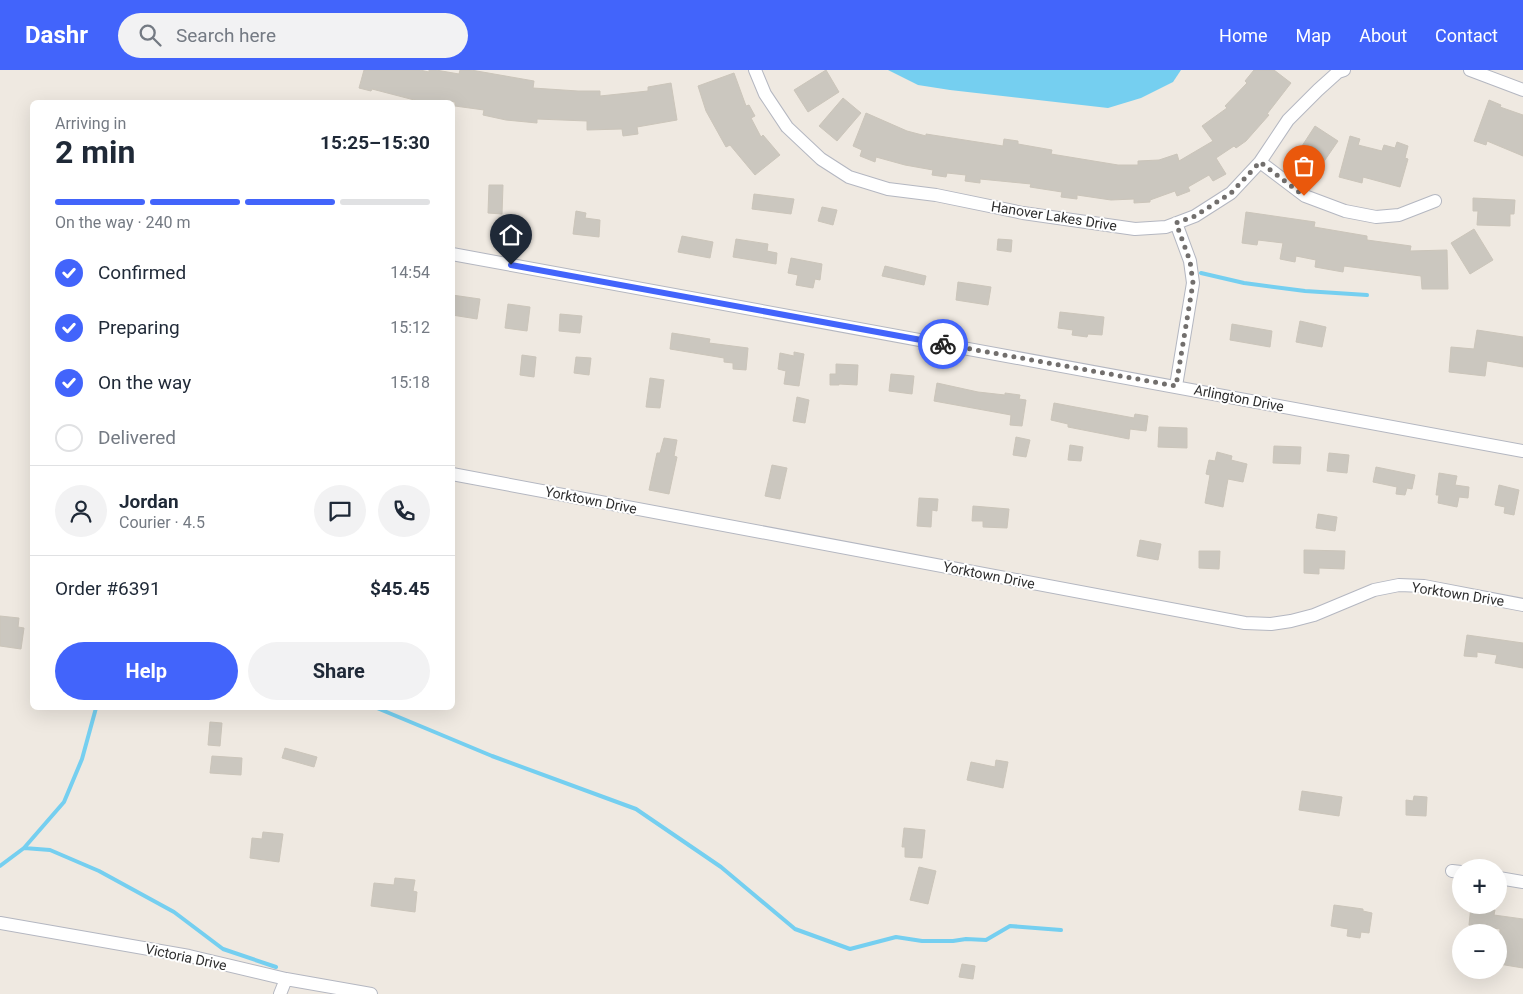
<!DOCTYPE html>
<meta charset="utf-8">
<style>
body{margin:0;font-family:Roboto,sans-serif;background:#f2f2f3;color:#1f2937;height:100vh;display:flex;flex-direction:column;font-size:19px;white-space:nowrap}
*{box-sizing:border-box;margin:0}
p{font-size:16px;color:#747a83}
.icon{flex:none;width:28px;height:28px;fill:none;stroke:currentColor;stroke-width:2;stroke-linecap:round;stroke-linejoin:round}
.map{position:relative;flex:1;overflow:hidden}
.sheet{position:absolute;left:30px;top:30px;width:425px;height:610px;display:flex;flex-direction:column;background:#fff;border-radius:8px;box-shadow:0 5px 20px #0002}
.sheet>*{flex:none}
.buttons{position:absolute;left:1452px;top:789px;display:grid;gap:10px}
.buttons a{display:grid;place-items:center;width:55px;height:55px;border-radius:50%;background:#fff;box-shadow:0 5px 20px #0002;font-size:25px}
.pin{position:absolute;display:grid;place-items:center;width:42px;height:42px;color:#fff;margin:-51px -21px;border-radius:50% 50% 50% 0;rotate:-45deg;box-shadow:0 0 5px #0007}
.pin .icon{rotate:45deg}
.courier{position:absolute;display:grid;place-items:center;width:50px;height:50px;margin:-25px;border:4px solid #4264fb;border-radius:50%;background:#fff;color:#222;box-shadow:0 1px 6px #0007}
.overview em{font-style:normal;font-weight:700}
.overview div{display:flex;flex-direction:column-reverse}
.overview{display:flex;align-items:center;justify-content:space-between;height:85px;padding:0 25px}
h1{font-size:32px;font-weight:700;line-height:38px}
.bar{display:grid;grid-template-columns:repeat(4,1fr);gap:8px 5px;align-content:center;height:60px;padding:0 25px}
.bar i{height:6px;border-radius:4px;background:#e0e1e3}
.bar .active{background:#4264fb}
.bar p{grid-column:span 4}
.line{display:flex;align-items:center;gap:12px;padding:0 25px;border-top:1px solid #e0e1e3}
.line div{flex:1}
.round{display:grid;place-items:center;flex:none;width:52px;height:52px;border-radius:26px;background:#f2f2f3}
ol{padding:0 25px;list-style:none}
li{display:flex;align-items:center;gap:15px;height:55px}
li p{margin-inline-start:auto}
li .icon{padding:5px;border-radius:50%;background:#4264fb;color:#fff;stroke-width:4}
li:last-child{color:#747a83}
li i{width:28px;height:28px;border:2px solid #e0e1e3;border-radius:50%}
.primary-button{display:flex;gap:10px;margin-top:auto;padding:10px 25px}
.primary-button a{flex:1;height:58px;border-radius:30px;background:#4264fb;color:#fff;font-size:20px;font-weight:700;line-height:58px;text-align:center}
.primary-button a+a{background:#f2f2f3;color:#1f2937}
header{display:flex;align-items:center;gap:30px;box-sizing:border-box;height:70px;padding:0 25px;background:#4264fb;color:#fff}
header strong{font-size:24px}
nav{display:flex;gap:28px;margin-inline-start:auto;font-size:18px}
.search{width:350px;height:45px;background:#f2f2f3;display:flex;align-items:center;gap:12px;box-sizing:border-box;padding:0 18px;border-radius:28px;color:#747a83;font-size:19px}
.map>svg:first-child{display:block}
.water{fill:#75cff0}
.lines{fill:none;stroke-linecap:round;stroke-linejoin:round}
.stream{stroke:#75cff0;stroke-width:4}
.building{fill:#cbc7bf;stroke:#cbc5ba}
.minor-casing{stroke:#b4b7c1;stroke-width:14}
.minor{stroke:#fff;stroke-width:12}
.done{stroke:#726f6d;stroke-width:5;stroke-dasharray:0 9}
.route{stroke:#4264fb;stroke-width:6}
.labels{text-anchor:middle;stroke-width:4;stroke-linejoin:round;paint-order:stroke}
.street-label{font-size:14px;fill:#2e2e2e;stroke:#fff}
</style>
<header>
<strong>Dashr</strong>
<div class="search"><svg class="icon" aria-label="search" viewBox="0 0 24 24"><circle cx="10" cy="10" r="6"/><path d="M15 15l6 6"/></svg>Search here</div>
<nav><a>Home</a><a>Map</a><a>About</a><a>Contact</a></nav>
</header>
<div class="map">
<svg width="1523" height="924" viewBox="0 0 1523 924">
<rect width="100%" height="100%" fill="#efe9e1"/>
<path class="water" d="M888,0H1181L1173,12L1141,28L1108,38L950,20L918,15Z"/>
<g class="lines">
<path class="stream" d="M1201,203L1244,213L1305,221L1367,225
M377,638L492,686L636,739L721,797L795,859L850,879L896,867L922,871H953L966,869L986,870L1010,856L1061,860
M24,778L50,780L99,801L174,842L223,879L276,897
M0,796L24,778L64,732L82,689L96,638"/>
</g>
<path class="building" d="M364,0H420L429,2V0H436L459,4L460,0H471L534,11L533,18L578,21H600V26L648,21V17L671,13L677,50L637,57L638,64L623,66L622,59L587,60V51L537,49V53L506,50L483,45L484,40L455,36V32H422L372,19L371,21L359,18Z
M826,0L839,22L808,42L794,20Z
M1254,0H1274L1291,13L1267,44L1269,45L1246,71L1236,78L1234,76L1216,88L1226,104L1213,111L1209,105L1188,117L1190,121L1177,126L1175,121L1150,130V132L1134,133V129L1111,130L1077,125V129L1061,127L1062,122L1030,117L1031,114L980,109V113L965,111L966,105L947,103L946,107L932,105L933,100L905,95L876,87L875,92L860,86L862,80L853,76L866,43L907,61L926,66V64L1003,76L1004,69L1018,71V74L1052,80L1051,84L1118,95H1138V91L1159,90L1177,84L1179,91L1213,71L1202,56L1227,38L1225,36L1247,13L1245,11Z
M734,3L746,36L749,35L755,46L751,48L761,67L763,65L780,85L755,105L730,75L726,77L706,41L698,16Z
M843,28L861,43L837,71L819,56Z
M1489,30L1501,35L1500,37L1523,45V86L1487,71L1486,75L1474,71Z
M1315,56L1338,71L1316,103L1305,95L1307,92L1299,87L1304,78L1302,76Z
M1350,66L1360,69L1358,75L1382,81L1384,75L1395,78L1397,72L1408,76L1405,88L1408,89L1400,117L1363,107L1362,113L1339,107Z
M489,115H503L502,144L488,143Z
M754,124L794,129L791,144L752,139Z
M1473,128L1515,130L1514,144H1510V156L1477,155L1478,141H1473Z
M822,137L837,140L833,155L818,151Z
M576,141L586,143L585,148L600,150L599,167L573,164Z
M1246,142L1315,152L1314,157L1367,166V170L1411,176L1410,181L1447,180L1448,219H1422L1421,206L1344,196L1343,202L1315,197L1316,190L1296,186L1295,192L1280,189L1283,173L1258,170L1257,175L1242,173Z
M1474,159L1493,190L1470,204L1451,173Z
M682,166L713,172L710,188L678,182Z
M736,169L768,174L767,181L777,183L776,194L733,187Z
M998,169L1012,170L1011,182L997,180Z
M791,188L822,194L820,210L815,209L813,218L796,215L798,205L788,203Z
M885,196L926,206L924,215L882,206Z
M958,212L991,217L988,235L956,230Z
M452,225L480,229L477,249L452,245Z
M508,234L530,237L527,261L505,258Z
M1060,242L1104,247L1102,265L1088,264L1087,267L1072,265L1073,260L1058,258Z
M560,244L582,246L580,263L559,261Z
M1300,251L1326,257L1322,277L1296,272Z
M1232,254L1272,261L1270,277L1230,270Z
M1477,260L1523,267V297L1487,291L1485,306L1449,302L1451,277L1474,279Z
M672,263L710,269L709,273L748,278L746,300L733,299V293L724,292V288L670,279Z
M794,282L804,284L799,316L784,314L786,301L778,299L780,283L794,286Z
M522,285L536,287L534,307L520,305Z
M576,287L591,288L589,305L574,303Z
M836,294L858,295L857,315L839,314V315H830V304H836Z
M891,304L914,306L912,324L889,321Z
M650,308L664,310L660,338L646,337Z
M937,313L978,322L1005,325V323L1020,325L1019,329L1026,330L1022,356L1010,355L1011,345L934,331Z
M797,327L809,330L805,353L793,351Z
M1054,333L1134,348L1135,344L1148,346L1146,361L1130,359L1129,369L1068,357V354L1051,350Z
M1159,357L1187,358V378L1158,377Z
M1016,367L1030,370L1026,387L1013,385Z
M664,368L677,370L674,386L677,387L669,424L649,420L657,383H660Z
M1070,375L1083,377L1081,391L1068,390Z
M1274,376L1301,377L1300,394L1273,393Z
M1217,382L1232,386L1231,390L1247,394L1243,412L1228,409L1223,437L1205,433L1210,405L1206,404L1209,390L1215,391Z
M1329,383L1349,385L1347,403L1327,401Z
M772,395L787,398L780,429L765,426Z
M1376,397L1415,405L1412,419L1407,418L1405,425L1396,424L1397,417L1373,412Z
M1439,403L1457,406L1455,415L1469,417L1468,428L1459,427L1457,437L1438,433L1439,425H1436Z
M1499,415L1519,420L1514,445L1504,443L1505,437L1495,435Z
M919,428L938,429L937,441L932,440L931,457L917,456Z
M973,436L1009,439L1007,458L983,457V451H972Z
M1318,444L1337,447L1335,461L1316,458Z
M1140,470L1161,474L1158,490L1137,486Z
M1304,480L1345,481L1344,499L1319,498V504L1304,503Z
M1199,481H1220L1219,499L1199,498Z
M0,546L19,548L18,557L24,558L21,579L0,576Z
M1467,565L1523,573V598L1495,593L1497,585L1477,582V587L1464,586Z
M210,652L222,653L220,676L208,675Z
M285,678L317,687L314,697L282,688Z
M212,686L242,688L241,705L210,703Z
M996,690L1008,692L1003,718L967,710L971,692L995,697Z
M1302,721L1342,727L1339,746L1299,740Z
M1414,726L1427,727L1426,746L1406,745V730L1413,731Z
M904,758L925,760L922,788L905,787V777H902Z
M263,762L283,764L279,792L250,788L252,768L262,769Z
M919,797L936,801L928,834L910,830Z
M395,808L415,810L413,821L417,822L415,842L371,836L374,813L394,815Z
M1334,835L1363,839V841L1372,843L1369,863L1361,862L1360,868L1347,866L1348,859L1331,856Z
M1471,836L1495,840L1494,845L1523,849V898L1499,894L1500,859L1469,855Z
M962,894L975,896L973,909L959,907Z"/>
<g class="lines">
<g class="minor-casing">
<path id="minor" d="M755,0L765,24L787,57L821,89L849,107L888,119L936,125L1023,143L1135,159L1166,157L1195,146L1231,123L1260,92L1288,50L1318,20L1338,2L1344,0
M1470,0L1523,20
M1260,92L1305,126L1345,141L1376,147L1399,145L1435,131
M452,184L1523,381
M1176,316L1193,213L1190,191L1176,153
M452,404L1245,553L1271,554L1291,551L1314,545L1374,520L1399,515L1424,516L1523,535
M1452,801L1461,802
M1499,808L1523,812
M0,853L189,886L286,909L371,924
M280,924L286,909"/>
</g>
<use href="#minor" class="minor"/>
</g>
<g class="lines">
<path class="done" d="M943,274L1176,316L1193,213L1190,191L1176,153L1195,146L1231,123L1260,92L1304,126"/>
<path class="route" d="M511,195L943,274"/>
</g>
<g class="labels">
<g class="street-label">
<text transform="translate(1054 146) rotate(9)" y="5">Hanover Lakes Drive</text>
<text transform="translate(1239 328) rotate(11)" y="5">Arlington Drive</text>
<text transform="translate(591 430) rotate(11)" y="5">Yorktown Drive</text>
<text transform="translate(989 505) rotate(11)" y="5">Yorktown Drive</text>
<text transform="translate(1458 524) rotate(9)" y="5">Yorktown Drive</text>
<text transform="translate(186 887) rotate(12)" y="5">Victoria Drive</text>
</g>
</g>
</svg>
<div class="buttons">
<a>+</a>
<a>−</a>
</div>
<div class="pin" style="left:1304px;top:126px;background:#ea580c"><svg class="icon" aria-label="bag" viewBox="0 0 24 24"><path d="M5 8h14l-1 12H6zM9 8a3 3 0 0 1 6 0"/></svg></div>
<div class="pin" style="left:511px;top:195px;background:#1f2937"><svg class="icon" aria-label="home" viewBox="0 0 24 24"><path d="M3 11l9-7 9 7M6 9v11h12V9"/></svg></div>
<div class="courier" style="left:943px;top:274px"><svg class="icon" aria-label="bike" viewBox="0 0 24 24"><circle cx="6" cy="16" r="4"/><circle cx="18" cy="16" r="4"/><path d="M6 16l4-8h5l3 8M10 8l3 8H6M13 5h3"/></svg></div>
<section class="sheet">
<div class="overview"><div><h1>2 min</h1><p>Arriving in</p></div><em>15:25–15:30</em></div>
<div class="bar"><i class="active"></i><i class="active"></i><i class="active"></i><i></i><p>On the way · 240 m</p></div>
<ol>
<li><svg class="icon" aria-label="check" viewBox="0 0 24 24"><path d="M5 12l5 5 9-10"/></svg>Confirmed<p>14:54</p></li>
<li><svg class="icon" aria-label="check" viewBox="0 0 24 24"><path d="M5 12l5 5 9-10"/></svg>Preparing<p>15:12</p></li>
<li><svg class="icon" aria-label="check" viewBox="0 0 24 24"><path d="M5 12l5 5 9-10"/></svg>On the way<p>15:18</p></li>
<li><i></i>Delivered</li>
</ol>
<div class="line" style="height:90px"><a class="round"><svg class="icon" aria-label="person" viewBox="0 0 24 24"><circle cx="12" cy="8" r="4"/><path d="M4 21q1-7 8-7t8 7"/></svg></a><div><b>Jordan</b><p>Courier · 4.5</p></div><a class="round"><svg class="icon" aria-label="chat" viewBox="0 0 24 24"><path d="M4 5h16v11H9l-5 4z"/></svg></a><a class="round"><svg class="icon" aria-label="phone" viewBox="0 0 24 24"><path d="M5 4h4l2 5-3 2q2 4 5 5l2-3 5 2v4C11 20 4 13 5 4z"/></svg></a></div>
<div class="line" style="height:65px"><div>Order #6391</div><b>$45.45</b></div>
<div class="primary-button"><a>Help</a><a>Share</a></div>
</section>
</div>
